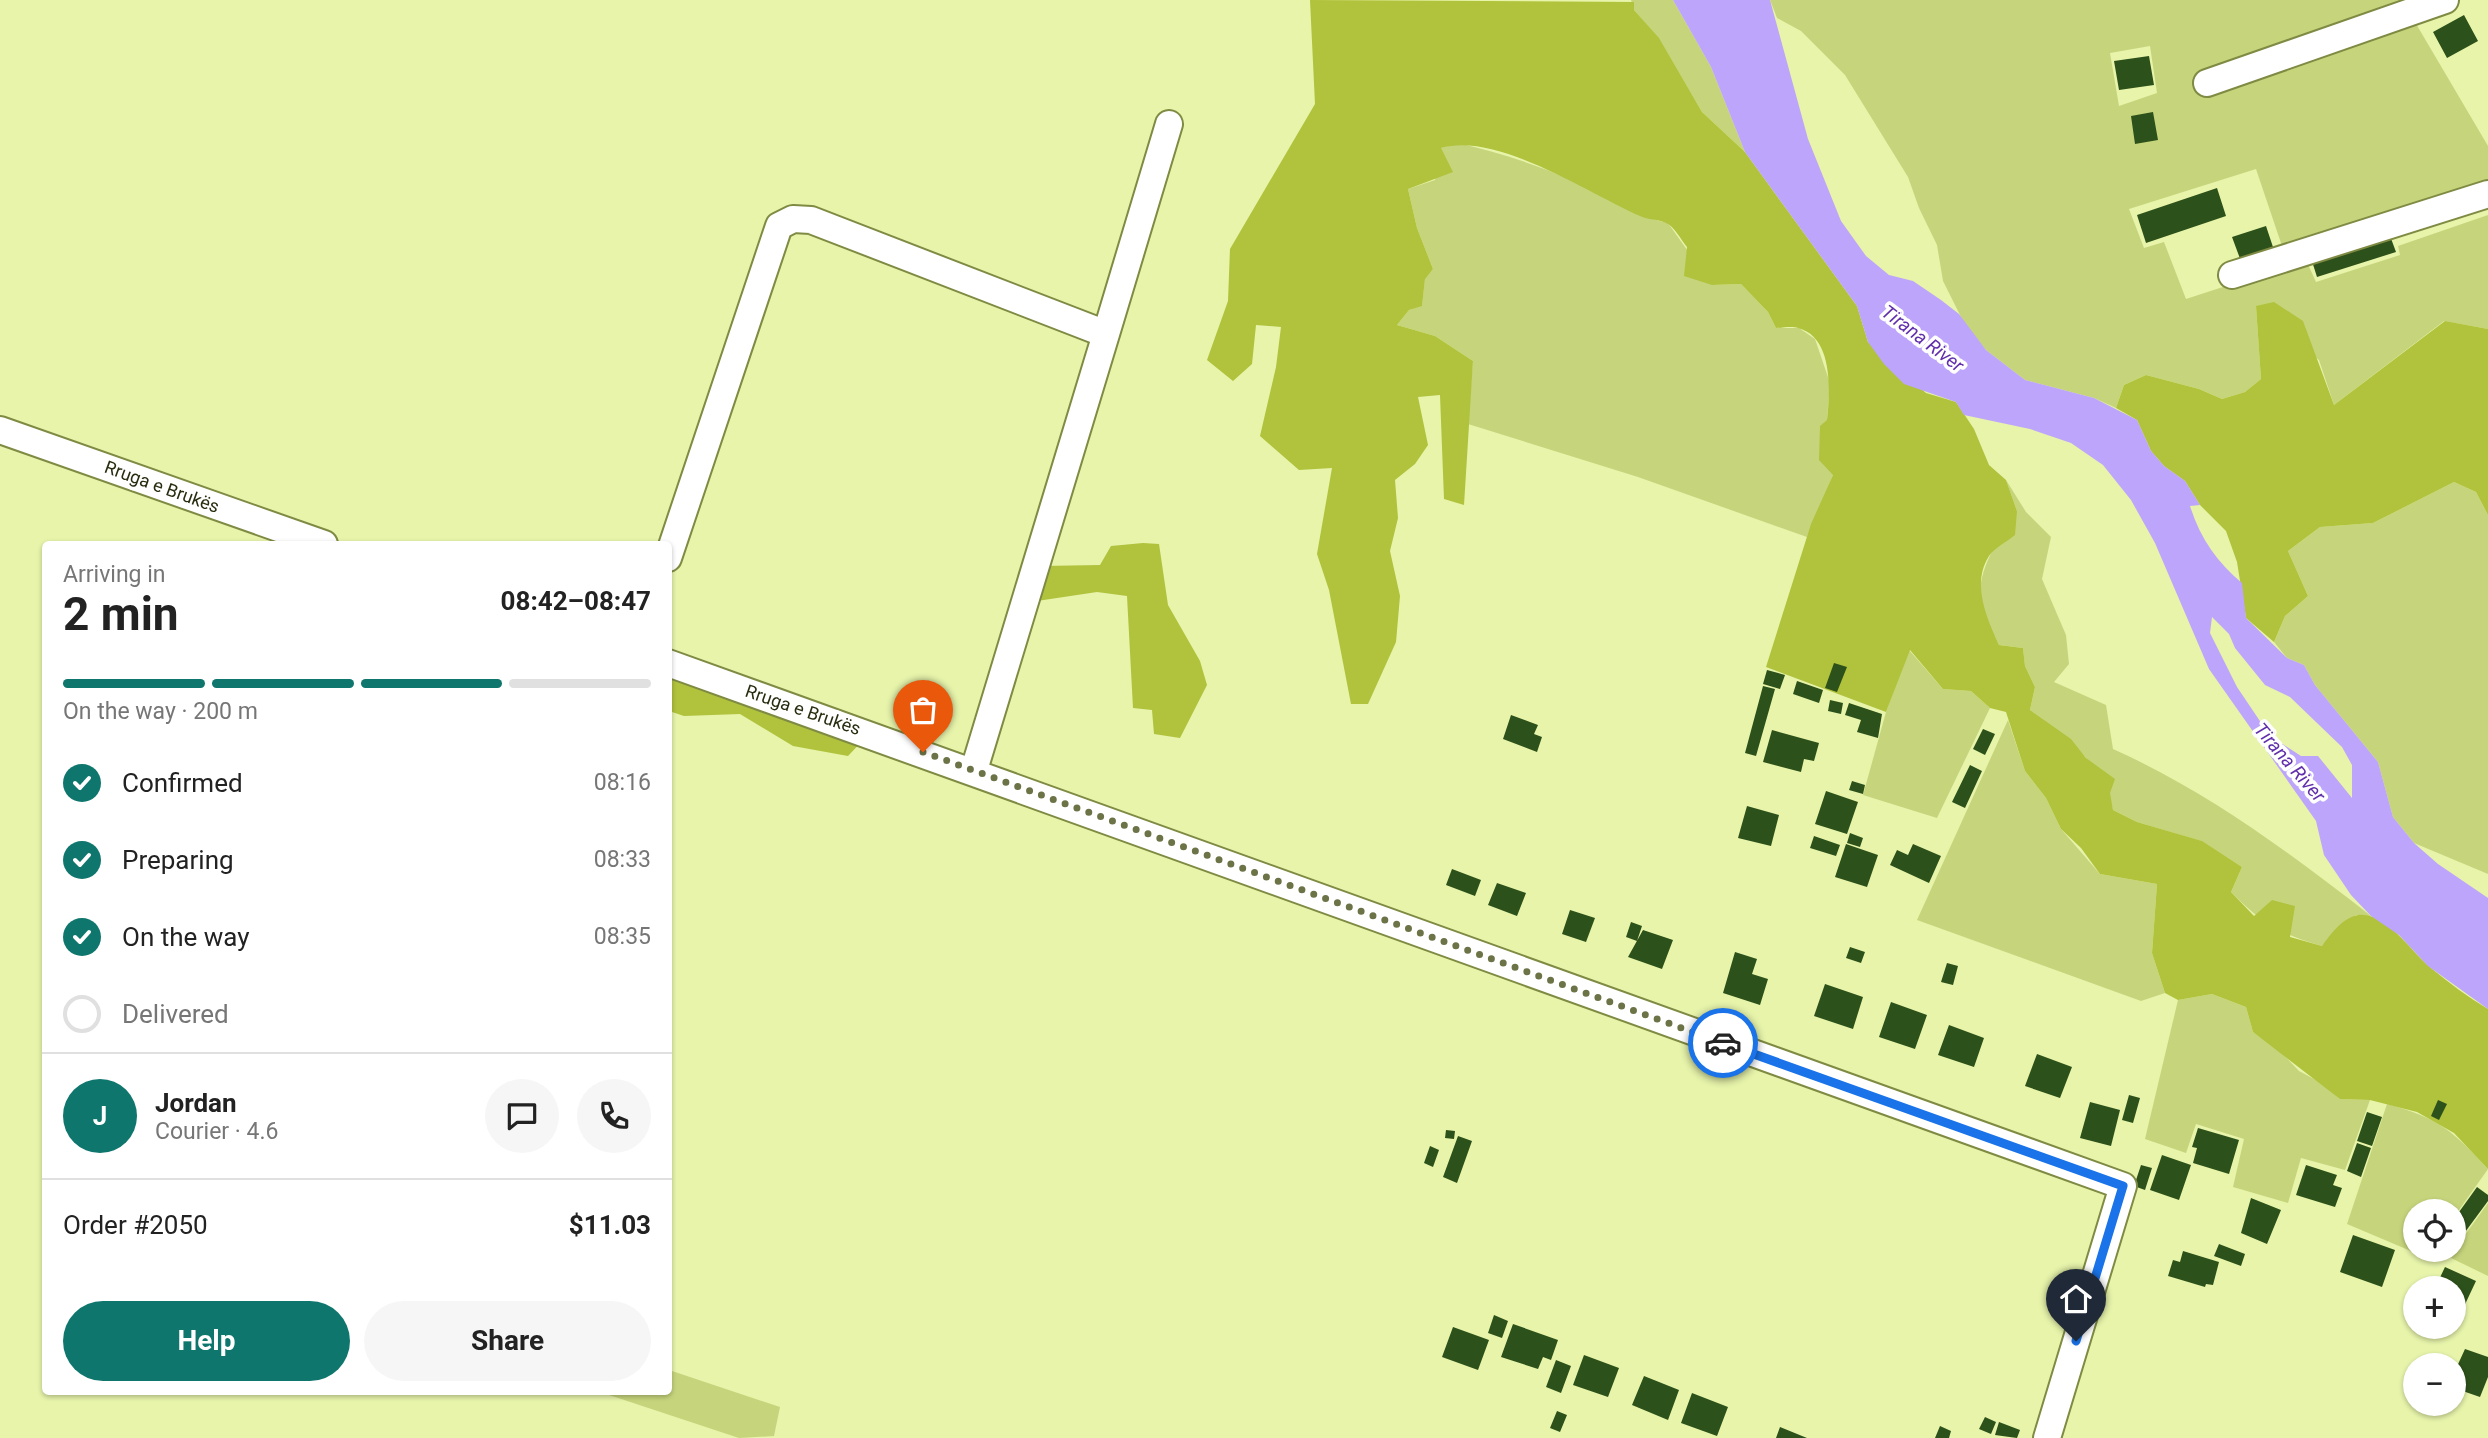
<!DOCTYPE html>
<meta charset="utf-8">
<style>
body{margin:0;font-family:Roboto,sans-serif;background:#f6f6f6;color:#222;height:100vh;display:flex;flex-direction:column;font-size:26px;white-space:nowrap}
*{box-sizing:border-box;margin:0}
p{font-size:23px;color:#767676}
.icon{flex:none;width:38px;height:38px;fill:none;stroke:currentColor;stroke-width:2;stroke-linecap:round;stroke-linejoin:round}
.map{position:relative;flex:1;overflow:hidden}
.details{position:absolute;left:42px;top:541px;width:630px;height:854px;display:flex;flex-direction:column;background:#fff;border-radius:7px;box-shadow:0 2px 5px #0004}
.details>*{flex:none}
.fabs{position:absolute;left:2403px;top:1199px;display:grid;gap:14px}
.fabs a{display:grid;place-items:center;width:63px;height:63px;border-radius:50%;background:#fff;box-shadow:0 2px 5px #0004;font-size:35px}
.pin{position:absolute;display:grid;place-items:center;width:60px;height:60px;color:#fff;margin:-72px -30px;border-radius:50% 50% 50% 0;rotate:-45deg;box-shadow:0 0 7px #0007}
.pin .icon{rotate:45deg}
.courier{position:absolute;display:grid;place-items:center;width:70px;height:70px;margin:-35px;border:5px solid #1a73e8;border-radius:50%;background:#fff;color:#222;box-shadow:0 2px 9px #0007}
.summary em{font-style:normal;font-weight:700}
.summary div{display:flex;flex-direction:column-reverse}
.summary{display:flex;align-items:center;justify-content:space-between;height:119px;padding:0 21px}
h1{font-size:46px;font-weight:700;line-height:52px}
.bar{display:grid;grid-template-columns:repeat(4,1fr);gap:10px 7px;align-content:center;height:84px;padding:0 21px}
.bar i{height:9px;border-radius:5px;background:#e0e0e0}
.bar .current{background:#0f766e}
.bar p{grid-column:span 4}
.line{display:flex;align-items:center;gap:18px;padding:0 21px;border-top:2px solid #e0e0e0}
.line div{flex:1}
.round{display:grid;place-items:center;flex:none;width:74px;height:74px;border-radius:37px;background:#f6f6f6}
ol{padding:0 21px;list-style:none}
li{display:flex;align-items:center;gap:21px;height:77px}
li p{margin-inline-start:auto}
li .icon{padding:7px;border-radius:50%;background:#0f766e;color:#fff;stroke-width:4}
li:last-child{color:#767676}
li i{width:38px;height:38px;border:4px solid #e0e0e0;border-radius:50%}
.action{display:flex;gap:14px;margin-top:auto;padding:14px 21px}
.action a{flex:1;height:80px;border-radius:42px;background:#0f766e;color:#fff;font-size:28px;font-weight:700;line-height:80px;text-align:center}
.action a+a{background:#f6f6f6;color:#222}
.map>svg:first-child{display:block}
.green{fill:#c6d57c;fill-rule:evenodd}
.forest{fill:#b1c23d}
.water{fill:#bda5fb;fill-rule:evenodd}
.building{fill:#2d511a}
.lines{fill:none;stroke-linecap:round;stroke-linejoin:round}
.minor-casing{stroke:#7f8a43;stroke-width:30}
.minor{stroke:#fff;stroke-width:26}
.done{stroke:#6c7346;stroke-width:7;stroke-dasharray:0 12.6}
.route{stroke:#1a73e8;stroke-width:9}
.labels{text-anchor:middle;stroke-width:7;stroke-linejoin:round;paint-order:stroke}
.street-label{font-size:18px;fill:#292d10;stroke:#fff}
.water-label{font-size:19px;font-style:italic;fill:#612fab;stroke:#fff}
</style>
<div class="map">
<svg width="2488" height="1438" viewBox="0 0 2488 1438">
<rect width="100%" height="100%" fill="#e7f4aa"/>
<path class="green" d="M1631,0H1673L1711,67L1745,152L1702,112L1659,39L1634,10Z
M1770,0H2402L2488,146V188L2283,249L2256,169L2129,209L2144,248L2164,242L2186,299L2306,260L2316,282L2400,255L2398,246L2488,215V329L2444,321L2334,405L2319,360L2256,306L2261,379L2245,392L2222,399L2199,389L2146,375L2124,385L2116,408L2094,398L2025,380L1986,350L1964,323L1943,281L1937,245L1919,208L1908,177L1845,75L1801,31L1777,18ZM2150,46L2157,93L2119,106L2110,53Z
M1458,143C1492,151 1525,161 1558,174C1596,189 1627,214 1668,223L1712,285L1741,284L1768,312L1776,328H1799L1815,339L1830,383L1827,420L1833,475L1807,537L1638,477L1468,424L1473,361L1435,336L1397,325L1409,310L1422,305L1425,278L1433,269L1417,228L1408,189L1435,180L1441,148Z
M2006,480L2026,512L2051,537L2042,579L2066,635L2069,664L2054,682L2106,705L2113,749C2207,791 2290,853 2371,916L2356,915L2322,946C2282,935 2260,922 2231,892L2242,867L2201,841L2137,822L2113,810C2104,764 2065,736 2030,710L2035,687L2025,666L2023,648L1999,645C1994,634 1985,621 1982,609C1973,573 1999,539 2017,511Z
M2454,482L2476,492L2488,515V874L2414,843L2393,817L2378,762L2315,685L2304,665L2287,658L2274,642L2285,616L2308,596L2288,551L2320,527L2373,523Z
M1909,650L1943,689L1971,691L1990,708L1937,818L1863,795L1886,712Z
M2008,720L2025,771L2046,798L2061,829L2100,874L2157,884L2152,953L2165,993L2141,1001L1917,920Z
M2212,994L2246,1007L2253,1032L2281,1052L2299,1071L2329,1087L2340,1099L2370,1100L2345,1170L2301,1158L2288,1203L2233,1187L2244,1139L2196,1124L2186,1153L2145,1139L2178,1000Z
M2387,1104C2439,1118 2453,1131 2488,1169L2454,1217V1211H2415V1250H2430L2425,1257L2347,1224Z
M2488,1203V1276L2449,1257Z
M669,1370L780,1407L774,1436L739,1438L597,1391H668Z"/>
<path class="forest" d="M1310,0L1634,2V10L1659,38L1702,112L1745,152L1857,306L1868,342L1926,393L1956,402L1974,429L1989,465L2006,480L2017,511L2015,535C2008,541 1994,548 1989,556C1971,584 1987,619 1999,645L2023,648L2025,666L2035,687L2030,710L2071,739L2086,758L2115,779L2110,793L2113,810L2137,822L2202,841L2242,867L2231,892L2254,916L2272,900L2295,906L2290,937L2322,946C2331,934 2342,918 2358,915C2386,911 2412,953 2431,968C2449,983 2468,997 2488,1009V1169L2454,1133L2417,1112L2370,1100L2340,1099L2253,1032L2246,1007L2212,994L2178,1000L2165,993L2152,953L2157,884L2100,874L2081,848L2061,829L2046,798L2025,771L2006,712L1990,708L1971,691L1943,689L1910,650L1886,712L1766,667L1811,524L1833,475L1819,460L1820,426L1827,420C1830,393 1834,337 1798,328C1792,326 1783,328 1776,328L1768,312L1741,284L1712,285L1684,276L1687,247C1681,240 1674,226 1666,223C1658,219 1648,220 1640,216C1588,193 1498,132 1441,148L1453,172L1408,189L1417,228L1433,269L1425,279L1422,306L1409,310L1397,325L1435,336L1473,361L1464,505L1444,499L1440,395L1418,397L1428,445L1415,464L1395,480L1398,518L1390,551L1400,596L1396,642L1368,704H1351L1329,590L1317,554L1332,468L1299,470L1260,436L1276,367L1281,327L1256,325L1252,364L1233,381L1207,360L1228,301L1230,249L1315,104Z
M2274,302L2303,321L2334,405L2445,321L2488,329V515L2476,492L2454,482L2373,523L2320,527L2288,551L2308,596L2285,616L2274,642L2246,618L2237,562L2226,531L2200,505L2185,481L2164,466L2151,451L2137,420L2116,408L2124,385L2146,375L2199,389L2222,399L2245,392L2261,379L2256,306Z
M1143,543L1159,544L1168,605L1200,661L1207,685L1180,738L1154,734L1152,710L1133,708L1127,596L1097,592L1037,601L1042,566L1100,565L1111,546Z
M668,658L865,738L848,756L793,746L740,714L684,716L669,711Z"/>
<path class="water" d="M1673,0H1770L1808,139L1841,221L1866,256L1889,275L1913,281L1941,300L1959,314L1986,350L2025,380L2094,398L2137,420L2151,451L2164,466L2185,481L2200,505L2190,506C2200,538 2217,562 2242,583L2246,618L2287,658L2304,665L2315,685L2378,762L2393,817L2414,843L2438,864L2488,898V1009L2428,966L2399,935L2371,916L2351,895L2324,855L2316,821L2209,669L2155,543L2131,500L2103,465L2071,443L2030,429L1964,415L1956,402L1904,384L1884,364L1868,342L1857,306L1745,152L1711,67ZM2212,617L2229,634L2235,648L2265,685L2290,697L2342,747L2352,765V798L2318,756H2301L2270,736L2237,687L2210,633Z"/>
<path class="building" d="M2464,15L2478,41L2447,58L2433,32Z
M2149,56L2154,85L2119,90L2114,61Z
M2153,112L2158,140L2135,144L2131,116Z
M2217,188L2226,216L2146,243L2137,215Z
M2266,226L2275,253L2242,264L2232,237Z
M2389,233L2396,252L2317,277L2311,258Z
M1834,663L1847,667L1837,692L1825,688Z
M1767,670L1785,675L1780,689L1763,684Z
M1797,681L1823,690L1819,703L1793,694Z
M1763,686L1775,689L1756,756L1745,753Z
M1830,700L1843,703L1841,714L1828,711Z
M1849,703L1882,714L1878,738L1857,732L1861,720L1845,715Z
M1511,715L1538,725L1534,734L1542,737L1537,752L1503,739Z
M1983,729L1995,734L1985,755L1973,749Z
M1772,730L1819,743L1814,761L1804,759L1801,772L1763,762Z
M1970,765L1982,771L1965,808L1952,802Z
M1852,781L1865,785L1863,794L1849,790Z
M1826,791L1858,802L1847,834L1815,824Z
M1747,806L1779,815L1771,846L1738,838Z
M1850,833L1863,838L1860,847L1847,843Z
M1814,836L1840,845L1836,856L1810,848Z
M1846,844L1878,855L1867,887L1835,877Z
M1913,844L1941,856L1929,883L1890,865L1897,850L1908,855Z
M1452,869L1481,880L1475,896L1446,885Z
M1497,883L1526,893L1517,916L1488,905Z
M1570,910L1595,918L1586,942L1562,934Z
M1631,922L1642,926L1637,941L1626,937Z
M1643,930L1673,940L1662,969L1628,957Z
M1850,947L1865,952L1861,963L1846,958Z
M1735,952L1757,959L1752,974L1768,979L1760,1005L1723,993Z
M1947,963L1958,966L1953,985L1941,982Z
M1825,984L1863,997L1853,1029L1814,1016Z
M1891,1002L1927,1015L1915,1049L1879,1037Z
M1949,1025L1984,1038L1974,1067L1938,1055Z
M2037,1054L2072,1067L2060,1098L2025,1086Z
M2129,1095L2140,1098L2133,1123L2122,1120Z
M2438,1100L2447,1104L2439,1120L2431,1116Z
M2090,1102L2120,1110L2111,1146L2080,1138Z
M2367,1112L2382,1117L2372,1146L2357,1141Z
M2198,1128L2239,1140L2229,1174L2193,1163L2197,1148L2192,1147Z
M1446,1130L1455,1131L1454,1139L1445,1138Z
M1458,1136L1472,1141L1457,1183L1443,1177Z
M2357,1143L2371,1148L2361,1177L2347,1171Z
M1430,1146L1439,1150L1433,1167L1424,1163Z
M2162,1155L2191,1165L2179,1200L2150,1190Z
M2141,1165L2152,1168L2145,1190L2134,1186Z
M2306,1165L2337,1175L2333,1185L2342,1188L2335,1207L2296,1195Z
M2477,1187L2488,1195V1201L2457,1243L2454,1241V1219Z
M2251,1198L2281,1210L2267,1244L2241,1233Z
M2353,1235L2395,1250L2382,1287L2340,1272Z
M2219,1244L2245,1254L2241,1266L2214,1256Z
M2183,1251L2219,1262L2213,1285L2206,1284L2205,1287L2168,1276L2173,1260L2180,1262Z
M2445,1267L2476,1281L2460,1315L2454,1312V1288H2435Z
M1494,1315L1508,1321L1502,1338L1488,1333Z
M1513,1324L1558,1340L1551,1360L1543,1357L1538,1369L1501,1357Z
M1453,1327L1489,1340L1478,1370L1442,1357Z
M2465,1349L2488,1357V1377L2480,1397L2454,1388V1373Z
M1584,1355L1619,1368L1608,1397L1573,1385Z
M1556,1360L1571,1366L1561,1393L1546,1387Z
M1644,1376L1679,1390L1668,1420L1632,1405Z
M1692,1393L1728,1407L1717,1436L1681,1423Z
M1557,1411L1567,1415L1560,1432L1550,1428Z
M1985,1417L1996,1422L1991,1434L1979,1429Z
M1999,1422L2020,1430L2017,1438L1995,1435Z
M1940,1426L1951,1431L1949,1438H1935Z
M1780,1427L1807,1438H1776Z"/>
<g class="lines">
<g class="minor-casing">
<path id="minor" d="M2207,83L2445,0
M2232,275L2488,194
M0,430L324,544
M668,558L779,226L793,219L811,220L1106,334L1169,124
M668,663L2123,1186L2047,1438
M974,770L1106,334"/>
</g>
<use href="#minor" class="minor"/>
</g>
<g class="lines">
<path class="done" d="M923,752L1723,1043"/>
<path class="route" d="M1723,1043L2123,1186L2076,1341"/>
</g>
<g class="labels">
<g class="street-label">
<text transform="translate(162 487) rotate(20)" y="6">Rruga e Brukës</text>
<text transform="translate(803 710) rotate(19)" y="6">Rruga e Brukës</text>
</g>
<g class="water-label">
<text transform="translate(1923 338) rotate(37)" y="7">Tirana River</text>
<text transform="translate(2290 762) rotate(49)" y="7">Tirana River</text>
</g>
</g>
</svg>
<div class="fabs">
<a><svg class="icon" aria-label="locate" viewBox="0 0 24 24"><circle cx="12" cy="12" r="6"/><path d="M12 2v4M12 18v4M2 12h4M18 12h4"/></svg></a>
<a>+</a>
<a>−</a>
</div>
<div class="pin" style="left:923px;top:752px;background:#ea580c"><svg class="icon" aria-label="bag" viewBox="0 0 24 24"><path d="M5 8h14l-1 12H6zM9 8a3 3 0 0 1 6 0"/></svg></div>
<div class="pin" style="left:2076px;top:1341px;background:#1f2937"><svg class="icon" aria-label="home" viewBox="0 0 24 24"><path d="M3 11l9-7 9 7M6 9v11h12V9"/></svg></div>
<div class="courier" style="left:1723px;top:1043px"><svg class="icon" aria-label="car" viewBox="0 0 24 24"><path d="M5 17H2v-5l4-1 3-4h7l3 4 3 1v5h-3M9 17h6M6 11h13"/><circle cx="7" cy="17" r="2"/><circle cx="17" cy="17" r="2"/></svg></div>
<section class="details">
<div class="summary"><div><h1>2 min</h1><p>Arriving in</p></div><em>08:42–08:47</em></div>
<div class="bar"><i class="current"></i><i class="current"></i><i class="current"></i><i></i><p>On the way · 200 m</p></div>
<ol>
<li><svg class="icon" aria-label="check" viewBox="0 0 24 24"><path d="M5 12l5 5 9-10"/></svg>Confirmed<p>08:16</p></li>
<li><svg class="icon" aria-label="check" viewBox="0 0 24 24"><path d="M5 12l5 5 9-10"/></svg>Preparing<p>08:33</p></li>
<li><svg class="icon" aria-label="check" viewBox="0 0 24 24"><path d="M5 12l5 5 9-10"/></svg>On the way<p>08:35</p></li>
<li><i></i>Delivered</li>
</ol>
<div class="line" style="height:126px"><b class="round" style="background:#0f766e;color:#fff">J</b><div><b>Jordan</b><p>Courier · 4.6</p></div><a class="round"><svg class="icon" aria-label="chat" viewBox="0 0 24 24"><path d="M4 5h16v11H9l-5 4z"/></svg></a><a class="round"><svg class="icon" aria-label="phone" viewBox="0 0 24 24"><path d="M5 4h4l2 5-3 2q2 4 5 5l2-3 5 2v4C11 20 4 13 5 4z"/></svg></a></div>
<div class="line" style="height:91px"><div>Order #2050</div><b>$11.03</b></div>
<div class="action"><a>Help</a><a>Share</a></div>
</section>
</div>
